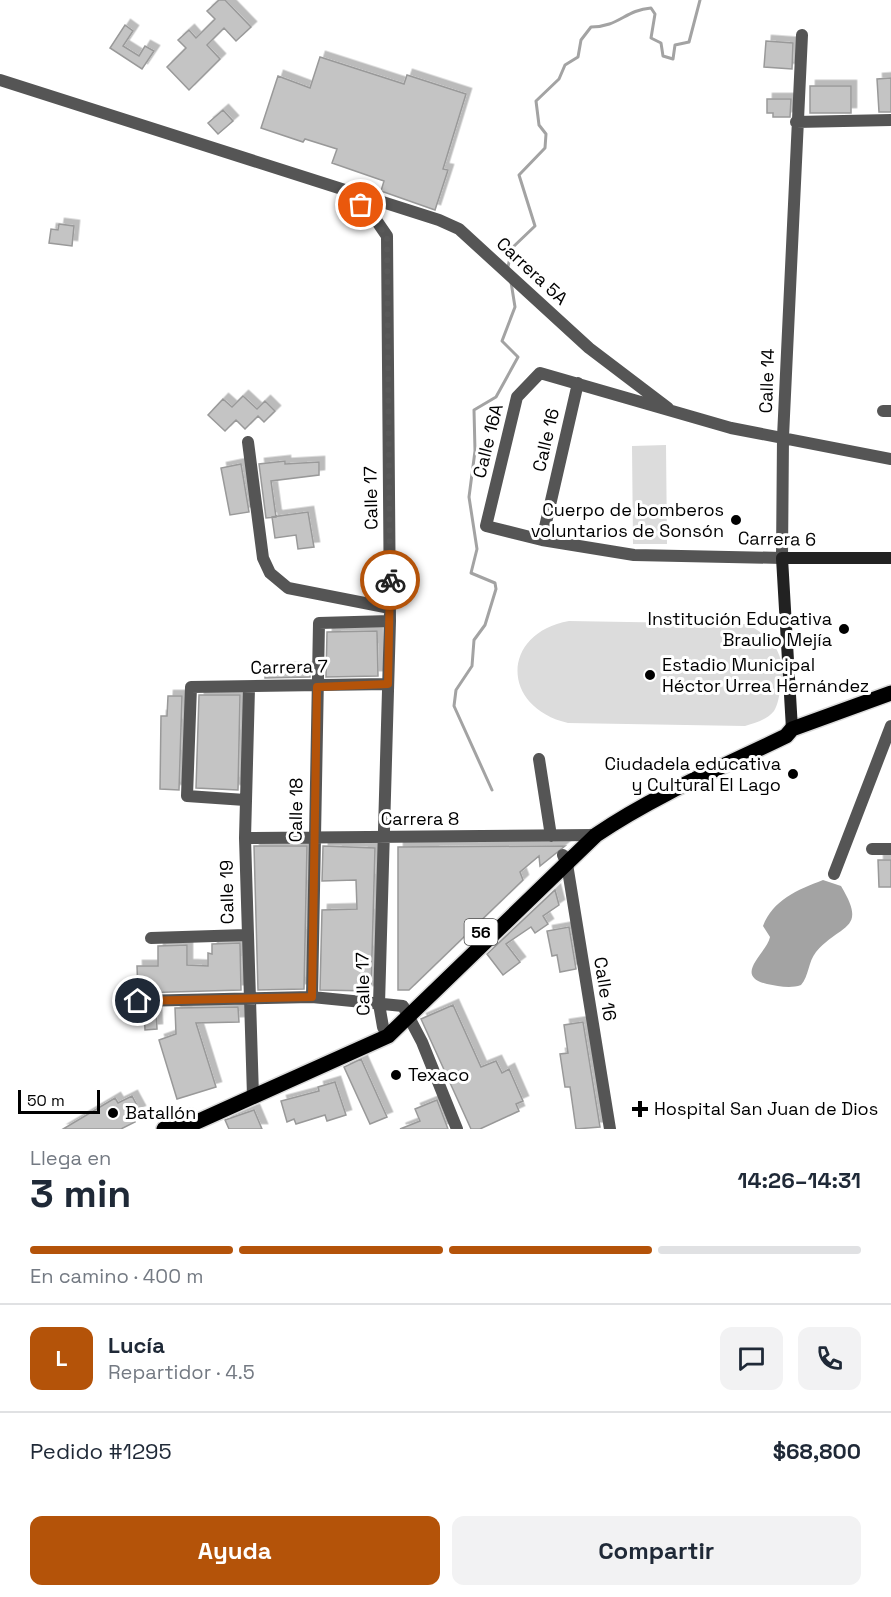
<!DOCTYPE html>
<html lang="es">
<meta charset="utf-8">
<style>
body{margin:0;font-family:"Space Grotesk",sans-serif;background:#f2f2f3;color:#1f2937;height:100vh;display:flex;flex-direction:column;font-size:22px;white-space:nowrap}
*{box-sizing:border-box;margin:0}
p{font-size:20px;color:#747a83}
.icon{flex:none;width:33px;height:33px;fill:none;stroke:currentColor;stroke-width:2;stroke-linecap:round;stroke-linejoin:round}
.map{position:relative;height:1129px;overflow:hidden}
.panel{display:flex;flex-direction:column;background:#fff;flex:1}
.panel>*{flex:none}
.scale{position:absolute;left:18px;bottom:15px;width:82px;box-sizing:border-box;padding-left:6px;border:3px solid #000;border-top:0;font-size:16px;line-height:21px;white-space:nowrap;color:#000;-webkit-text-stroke:4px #fff;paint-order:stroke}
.pin{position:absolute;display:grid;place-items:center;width:51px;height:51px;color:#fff;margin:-26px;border:3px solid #fff;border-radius:50%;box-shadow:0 2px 6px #0007}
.courier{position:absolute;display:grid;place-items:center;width:60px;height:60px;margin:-30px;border:4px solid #b45309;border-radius:50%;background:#fff;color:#222;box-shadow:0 2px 8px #0007}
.headline em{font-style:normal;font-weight:700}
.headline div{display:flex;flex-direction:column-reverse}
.headline{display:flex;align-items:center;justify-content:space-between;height:102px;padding:0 30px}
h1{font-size:39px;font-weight:700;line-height:45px}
.bar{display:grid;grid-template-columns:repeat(4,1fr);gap:9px 6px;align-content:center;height:72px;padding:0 30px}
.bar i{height:8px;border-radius:4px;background:#e0e1e3}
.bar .on{background:#b45309}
.bar p{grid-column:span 4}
.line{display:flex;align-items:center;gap:15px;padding:0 30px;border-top:2px solid #e0e1e3}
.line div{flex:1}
.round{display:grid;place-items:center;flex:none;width:63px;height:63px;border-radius:12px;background:#f2f2f3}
.primary-button{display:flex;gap:12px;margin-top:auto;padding:12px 30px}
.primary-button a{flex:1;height:69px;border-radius:12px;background:#b45309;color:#fff;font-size:24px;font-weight:700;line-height:69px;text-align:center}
.primary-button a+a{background:#f2f2f3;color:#1f2937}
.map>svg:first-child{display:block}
.green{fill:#dcdcdc}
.water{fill:#a3a3a3}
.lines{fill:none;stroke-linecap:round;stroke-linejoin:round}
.stream{stroke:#a3a3a3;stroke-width:3}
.building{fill:#c4c4c4;stroke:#999;stroke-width:1.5;filter:url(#shadow)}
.primary-casing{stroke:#dbdbdb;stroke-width:18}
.minor{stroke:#555;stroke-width:12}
.secondary{stroke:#222;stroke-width:12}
.primary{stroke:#000;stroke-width:15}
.done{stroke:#595959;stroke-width:6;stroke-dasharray:0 10.8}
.route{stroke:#b45309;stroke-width:8}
.poi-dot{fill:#000;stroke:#fff;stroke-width:2}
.labels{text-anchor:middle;stroke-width:6;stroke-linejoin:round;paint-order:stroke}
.shield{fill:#fff;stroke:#4c4c4c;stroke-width:1.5}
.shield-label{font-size:16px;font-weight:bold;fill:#000}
.street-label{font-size:18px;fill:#000;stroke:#fff}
.poi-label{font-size:18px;fill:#000;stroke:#fff;text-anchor:start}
</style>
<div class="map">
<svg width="891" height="1129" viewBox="0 0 891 1129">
<defs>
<filter id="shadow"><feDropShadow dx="5.5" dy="-5.5" stdDeviation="0" flood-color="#0004"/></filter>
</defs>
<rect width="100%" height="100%" fill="#fff"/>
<path class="green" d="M666,445L667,544H633L632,446Z
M569,621L746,624C774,637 787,656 781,688C779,695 778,705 774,711C767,720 755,723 745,726L568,723C500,707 501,633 569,621Z"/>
<path class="water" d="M823,880L841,886C868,931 841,923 816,952C808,962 809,976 801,985C790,989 778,986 767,984C732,976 767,953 770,937L763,926C773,900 797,890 823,880Z"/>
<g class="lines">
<path class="stream" d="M508,267L512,248L535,226L519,175L545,148L546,134L539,125L536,101L559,79L565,65L578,57L581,40L591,27C619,27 625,10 651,8L655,14L651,38L661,43L663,56L673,59L675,45L689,42L700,0
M492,790L454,706L456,690L472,666L474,640L485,625L496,589L495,583L471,573L477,549L469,497L475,451L474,410L496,397L518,357L502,341L515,307L511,282"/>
</g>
<path class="building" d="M219,0H225L251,27L236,41L224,28L207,45L220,59L189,90L167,67L186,48L178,40L189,30L196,38L215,19L207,11Z
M125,25L133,31L123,46L139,56L145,46L154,51L142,69L110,48Z
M766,41L793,43L792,69L764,67Z
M320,57L404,84L407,75L466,94L443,169L448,170L435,210L381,191L384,181L332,163L337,149L305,139L303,142L261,128L278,76L310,88Z
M891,78V112H879L877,79Z
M810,86H851V113H810Z
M767,99H791L790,117H773V113H767Z
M223,110L233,121L218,134L208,123Z
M59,224L74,226L72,246L49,243L51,229L58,230Z
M243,396L257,409L265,401L275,411L264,422L258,416L245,429L236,420L225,431L208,415L223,399L232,407Z
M285,461V464L319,462V475L271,481L276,517L266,518L259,464Z
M241,464L249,512L230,515L221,468Z
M308,512L314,547L298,549L296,535L275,538L272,517Z
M377,631L378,676L326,677L327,632Z
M291,668H310V677L265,678V669Z
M199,695H240L238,790L196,788Z
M168,696H182L179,790L160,789L161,716H167Z
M254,846H307L304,989L258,990Z
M323,846L375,848L371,991L320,990L322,910L357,909L356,880L322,881Z
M565,846L540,866L539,856L520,872L523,880L409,990H398V847Z
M878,860H891V887H879Z
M555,890L559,905L543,916L548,924L535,933L531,927L506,944L520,962L503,975L487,954Z
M569,927L576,969L560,972L557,955L552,956L547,931Z
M240,943L241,990L138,993L137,966H158V946L187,945V965L208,966V953L212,954V944Z
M453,1005L481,1067L496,1061L502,1073L509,1069L523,1101L516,1104L519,1111L480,1129H471L421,1019Z
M238,1007L239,1022L196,1023L216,1087L177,1099L159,1040L176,1034L175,1008Z
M144,1009H156L157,1029L145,1030Z
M583,1022L600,1127L576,1129L570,1087H565L560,1054L568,1053L564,1025Z
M361,1059L387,1117L370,1124L344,1067Z
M335,1082L346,1115L327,1121L325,1115L296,1124L294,1119L287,1122L281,1101L319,1091L318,1087Z
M132,1096L140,1111L131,1115L135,1122L121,1129H63L115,1098L118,1103Z
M437,1100L448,1129H400L420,1121L415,1109Z
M254,1110L262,1129H229L225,1120Z"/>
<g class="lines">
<g class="primary-casing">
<path id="primary" d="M164,1129L190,1116
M181,1129L388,1036L596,835C655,795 722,767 786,736L792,729L891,693"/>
</g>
<path class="minor" d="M802,35L783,437L782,558L634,555L542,540L486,526L517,397L540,373L731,428L891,459
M0,80L439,220L459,229L589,348L668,408
M796,122L891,120
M345,190L376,220L387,236L390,621L379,1004L383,1027L388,1036
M883,411H891
M248,442L263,558L270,573L288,588L390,608
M542,540L578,383
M249,688L245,838L253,1096
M539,759L551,836
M245,800L187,796L191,687L388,684
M245,838L596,835
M872,849H891
M563,855L567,864L610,1129
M834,874L891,726
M151,938L246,935
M312,997L319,623L390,621
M138,1001L312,997L403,1006L422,1042L457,1129"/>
<path class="secondary" d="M792,729L782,558H891"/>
<use href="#primary" class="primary"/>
</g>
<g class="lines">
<path class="done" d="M361,205L387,236L390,580"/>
<path class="route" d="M138,1001L312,997L317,687L388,684L390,580"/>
</g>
<g class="poi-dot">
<circle cx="736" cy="520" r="6"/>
<circle cx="844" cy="629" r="6"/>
<circle cx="650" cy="675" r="6"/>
<circle cx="793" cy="774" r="6"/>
<circle cx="396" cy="1075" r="6"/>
<path d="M637 1100h6v6h6v6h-6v6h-6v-6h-6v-6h6z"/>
<circle cx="113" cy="1113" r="6"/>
</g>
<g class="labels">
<rect class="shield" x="464.5" y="919" width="33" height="26" rx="4.5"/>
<g class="shield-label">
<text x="481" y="938">56</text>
</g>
<g class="street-label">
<text transform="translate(532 271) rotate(43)" y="6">Carrera 5A</text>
<text transform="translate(767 381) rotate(-88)" y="6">Calle 14</text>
<text transform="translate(546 440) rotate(-77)" y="6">Calle 16</text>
<text transform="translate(488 441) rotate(-76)" y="6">Calle 16A</text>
<text transform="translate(371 498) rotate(-91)" y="6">Calle 17</text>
<text transform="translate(777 539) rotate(1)" y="6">Carrera 6</text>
<text transform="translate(289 667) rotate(-1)" y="6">Carrera 7</text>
<text transform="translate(296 810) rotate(-89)" y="6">Calle 18</text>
<text x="420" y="825">Carrera 8</text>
<text transform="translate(227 892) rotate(-91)" y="6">Calle 19</text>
<text transform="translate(363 984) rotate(-91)" y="6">Calle 17</text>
<text transform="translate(605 989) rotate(81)" y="6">Calle 16</text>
</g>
<g class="poi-label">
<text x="724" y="516" text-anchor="end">Cuerpo de bomberos<tspan x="724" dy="21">voluntarios de Sonsón</tspan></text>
<text x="832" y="625" text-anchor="end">Institución Educativa<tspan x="832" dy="21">Braulio Mejía</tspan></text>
<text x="662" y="671">Estadio Municipal<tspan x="662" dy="21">Héctor Urrea Hernández</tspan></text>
<text x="781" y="770" text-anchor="end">Ciudadela educativa<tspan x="781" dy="21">y Cultural El Lago</tspan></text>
<text x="408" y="1081">Texaco</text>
<text x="654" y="1115">Hospital San Juan de Dios</text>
<text x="125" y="1119">Batallón</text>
</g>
</g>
</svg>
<div class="scale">50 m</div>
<div class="pin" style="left:361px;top:205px;background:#ea580c"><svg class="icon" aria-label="bag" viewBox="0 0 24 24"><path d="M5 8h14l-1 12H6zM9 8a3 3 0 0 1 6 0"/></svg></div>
<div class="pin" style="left:138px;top:1001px;background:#1f2937"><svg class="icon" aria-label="home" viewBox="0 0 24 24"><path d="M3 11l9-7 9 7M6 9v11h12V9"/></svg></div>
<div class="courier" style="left:390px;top:580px"><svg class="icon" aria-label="bike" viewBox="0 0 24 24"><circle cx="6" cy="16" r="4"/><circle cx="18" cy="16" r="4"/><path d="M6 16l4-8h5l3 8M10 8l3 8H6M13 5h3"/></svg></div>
</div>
<section class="panel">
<div class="headline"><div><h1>3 min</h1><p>Llega en</p></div><em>14:26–14:31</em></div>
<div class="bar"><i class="on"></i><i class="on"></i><i class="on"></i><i></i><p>En camino · 400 m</p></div>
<div class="line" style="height:108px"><b class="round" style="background:#b45309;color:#fff">L</b><div><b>Lucía</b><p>Repartidor · 4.5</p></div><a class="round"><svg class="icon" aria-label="chat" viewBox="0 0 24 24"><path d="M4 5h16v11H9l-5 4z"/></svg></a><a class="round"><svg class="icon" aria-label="phone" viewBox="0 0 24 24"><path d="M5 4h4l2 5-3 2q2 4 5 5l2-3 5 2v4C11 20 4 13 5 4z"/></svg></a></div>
<div class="line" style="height:78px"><div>Pedido #1295</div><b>$68,800</b></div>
<div class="primary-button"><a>Ayuda</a><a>Compartir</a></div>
</section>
